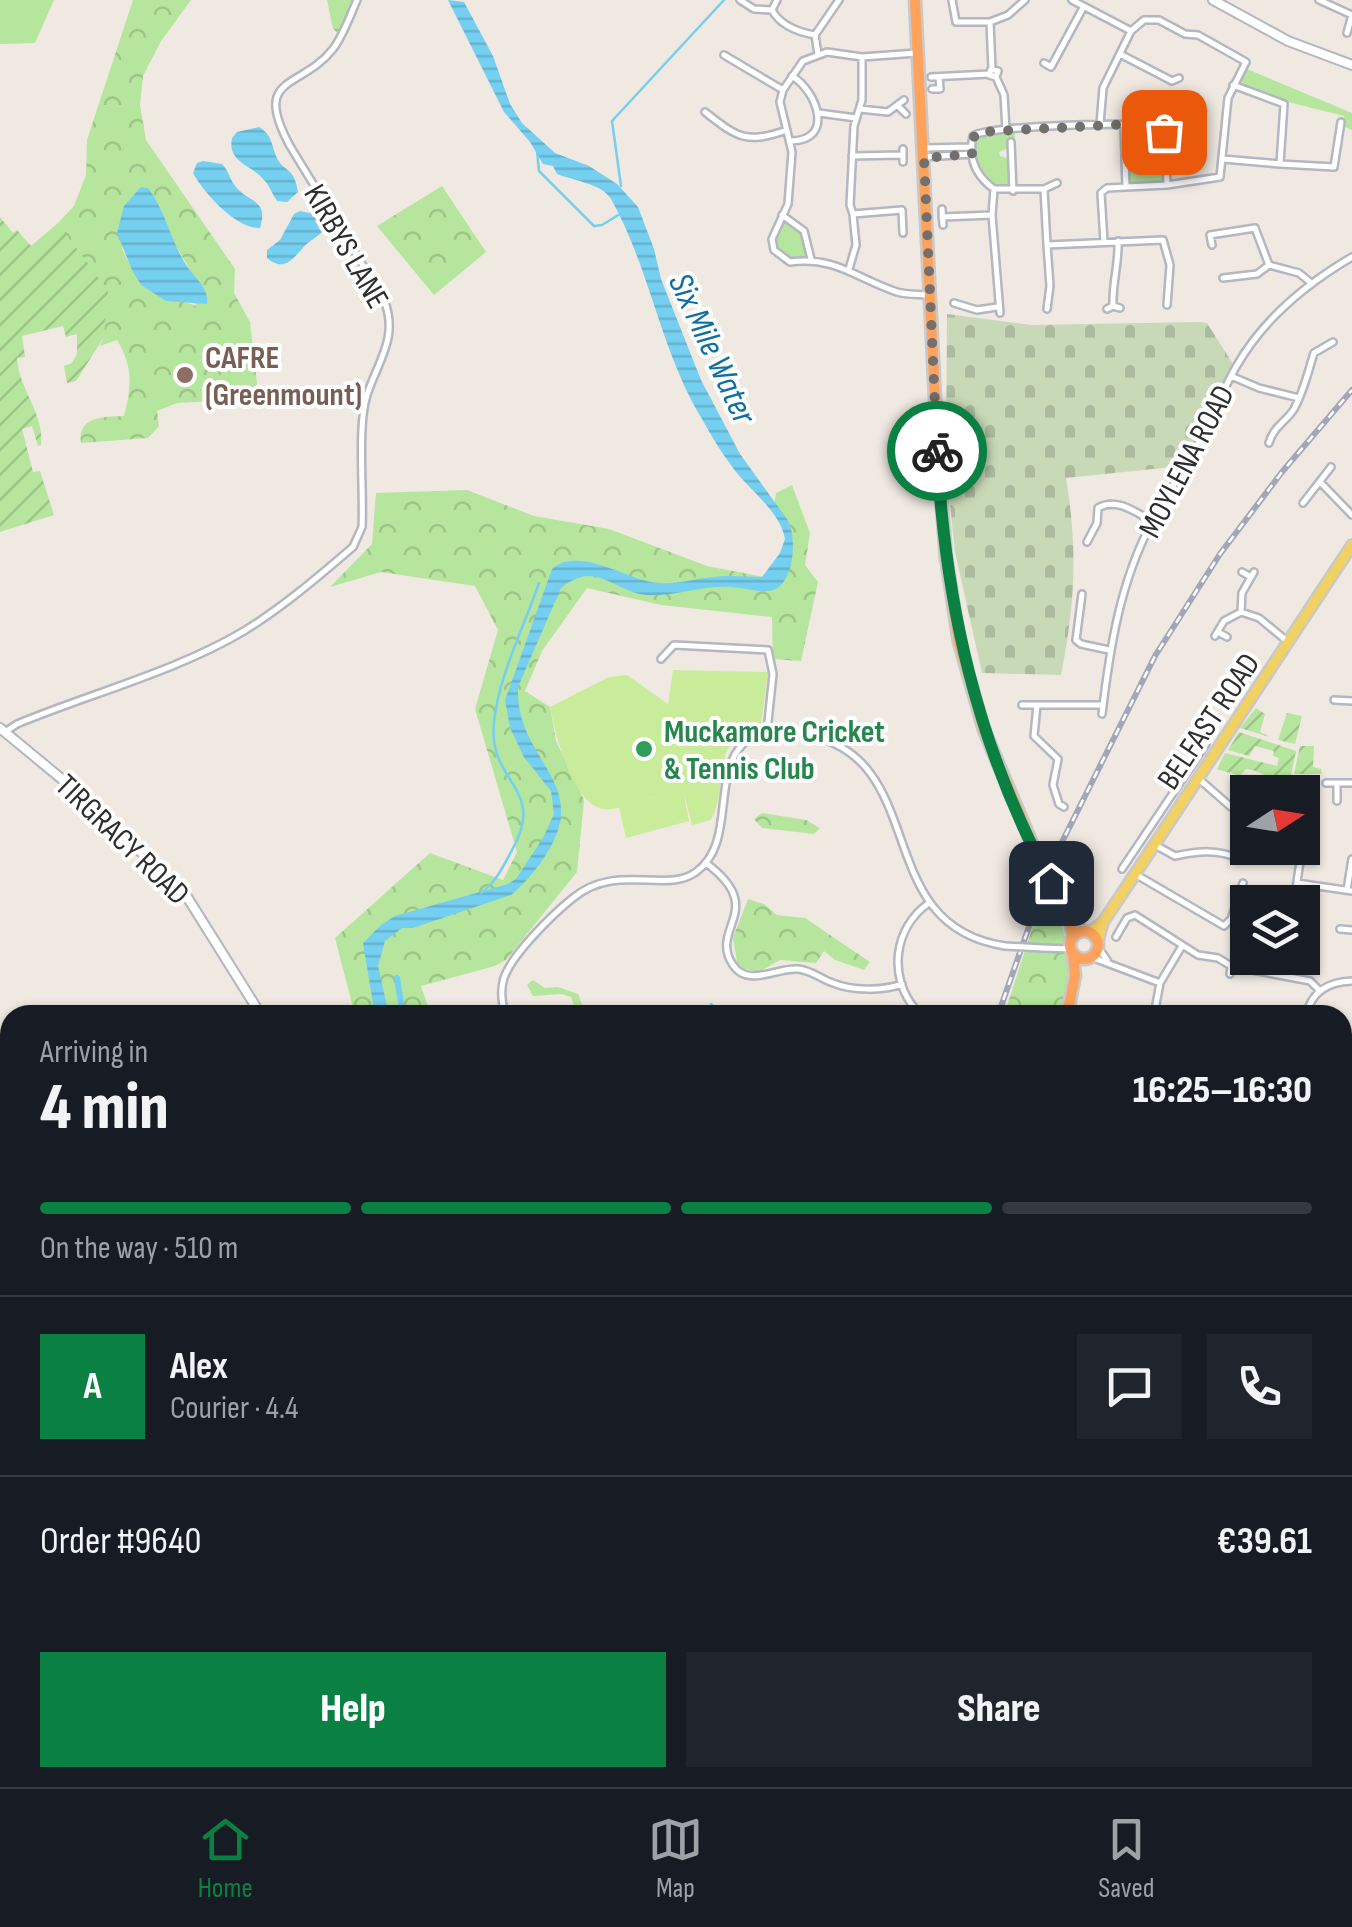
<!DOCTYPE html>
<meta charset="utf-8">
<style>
body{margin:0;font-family:"Sofia Sans Condensed",sans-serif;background:#20242c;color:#f1f3f6;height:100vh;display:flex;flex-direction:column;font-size:38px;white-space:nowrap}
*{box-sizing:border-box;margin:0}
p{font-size:32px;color:#9ea1a6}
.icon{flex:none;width:55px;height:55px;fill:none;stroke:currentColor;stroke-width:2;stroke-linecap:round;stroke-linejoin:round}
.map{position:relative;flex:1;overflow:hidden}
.details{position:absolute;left:0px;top:1005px;width:1352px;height:782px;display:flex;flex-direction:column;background:#171b24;border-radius:30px 30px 0 0;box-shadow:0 2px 8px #0004}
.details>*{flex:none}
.needle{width:65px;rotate:78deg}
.tools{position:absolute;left:1230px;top:775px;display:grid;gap:20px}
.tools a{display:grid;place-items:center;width:90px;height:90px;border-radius:0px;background:#171b24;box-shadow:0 2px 8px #0004;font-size:50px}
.pin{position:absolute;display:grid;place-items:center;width:85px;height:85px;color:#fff;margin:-42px;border-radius:20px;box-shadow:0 5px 15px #0006}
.courier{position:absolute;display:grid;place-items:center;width:100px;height:100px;margin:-50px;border:8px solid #0b8043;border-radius:50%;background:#fff;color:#222;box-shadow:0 2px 12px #0007}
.head em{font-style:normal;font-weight:800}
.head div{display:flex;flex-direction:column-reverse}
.head{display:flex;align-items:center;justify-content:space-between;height:170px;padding:0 40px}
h1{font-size:65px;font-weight:800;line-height:75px}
.bar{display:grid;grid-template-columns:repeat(4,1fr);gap:15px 10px;align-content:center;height:120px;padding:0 40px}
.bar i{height:12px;border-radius:8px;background:#363941}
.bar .on{background:#0b8043}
.bar p{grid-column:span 4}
.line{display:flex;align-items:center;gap:25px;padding:0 40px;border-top:2px solid #363941}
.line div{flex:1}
.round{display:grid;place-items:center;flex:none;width:105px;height:105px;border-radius:0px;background:#20242c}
.cta{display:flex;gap:20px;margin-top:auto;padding:20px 40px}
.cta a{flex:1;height:115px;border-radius:0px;background:#0b8043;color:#fff;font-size:40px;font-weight:800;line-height:115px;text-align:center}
.cta a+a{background:#20242c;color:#f1f3f6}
.dock{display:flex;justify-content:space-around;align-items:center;height:140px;border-top:2px solid #363941;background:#171b24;font-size:28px;color:#9ea1a6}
.dock a{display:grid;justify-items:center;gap:5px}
.dock .on{color:#0b8043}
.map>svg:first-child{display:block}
.grass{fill:#b6e59e}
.forest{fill:url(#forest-crowns);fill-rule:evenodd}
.cemetery{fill:url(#cemetery-stones)}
.garden{fill:url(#garden-furrows)}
.pitch{fill:#c9ec9a}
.water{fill:url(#water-rules)}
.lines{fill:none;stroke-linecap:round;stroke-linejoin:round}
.stream{stroke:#75cff0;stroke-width:2.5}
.canal{stroke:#75cff0;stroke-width:6}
.street-casing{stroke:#b4b7c1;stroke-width:10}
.secondary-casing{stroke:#b4b7c1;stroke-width:12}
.primary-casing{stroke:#c9c9c9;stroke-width:14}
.highway-casing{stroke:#c9c9c9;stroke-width:15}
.street{stroke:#fff;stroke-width:5}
.secondary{stroke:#fff;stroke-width:8}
.primary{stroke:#f2d163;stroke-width:9}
.highway{stroke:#ffa35c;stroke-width:10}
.rail-casing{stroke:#a3a6b8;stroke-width:6}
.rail{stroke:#fff;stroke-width:2.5;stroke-dasharray:8;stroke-linecap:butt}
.street-bridge-casing{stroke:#b4b7c1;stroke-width:10;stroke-linecap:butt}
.highway-bridge-casing{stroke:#c9c9c9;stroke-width:15;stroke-linecap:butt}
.street-bridge{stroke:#fff;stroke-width:5}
.highway-bridge{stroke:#ffa35c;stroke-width:10}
.done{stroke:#726f6d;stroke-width:10;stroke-dasharray:0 18}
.route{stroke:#0b8043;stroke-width:12}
.education-dot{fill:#8d6e63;stroke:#fff;stroke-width:4}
.leisure-dot{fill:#2e9e5b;stroke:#fff;stroke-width:4}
.labels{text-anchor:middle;stroke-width:8;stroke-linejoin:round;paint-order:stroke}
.street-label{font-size:32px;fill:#2e2e2e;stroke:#fff}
.education-label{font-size:32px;font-weight:bold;fill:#785e54;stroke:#fff;text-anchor:start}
.leisure-label{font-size:32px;font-weight:bold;fill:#27864d;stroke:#fff;text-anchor:start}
.water-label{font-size:35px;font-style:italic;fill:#0d6fa3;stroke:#fff}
</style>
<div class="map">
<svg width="1352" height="1787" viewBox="0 0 1352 1787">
<defs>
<pattern id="forest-crowns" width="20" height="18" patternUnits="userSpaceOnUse" patternTransform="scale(2.5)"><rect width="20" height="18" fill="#b6e59e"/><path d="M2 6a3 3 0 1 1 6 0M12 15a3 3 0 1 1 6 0" fill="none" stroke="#9dc588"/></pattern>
<pattern id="cemetery-stones" width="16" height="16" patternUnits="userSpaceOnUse" patternTransform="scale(2.5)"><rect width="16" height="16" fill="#c8d9b8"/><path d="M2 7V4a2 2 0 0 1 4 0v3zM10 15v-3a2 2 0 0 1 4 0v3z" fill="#acbb9e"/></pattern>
<pattern id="garden-furrows" width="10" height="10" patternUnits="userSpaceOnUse" patternTransform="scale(2.5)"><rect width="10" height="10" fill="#b6e59e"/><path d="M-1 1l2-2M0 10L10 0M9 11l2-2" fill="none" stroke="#9dc588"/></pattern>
<pattern id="water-rules" width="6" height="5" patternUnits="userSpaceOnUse" patternTransform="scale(2.5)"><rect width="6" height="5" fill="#75cff0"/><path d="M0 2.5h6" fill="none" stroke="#66b2ce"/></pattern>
</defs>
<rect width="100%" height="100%" fill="#efe9e1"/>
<path class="grass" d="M0,0H54L35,43L0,44Z
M1247,69L1352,113V130L1345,127L1344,116C1320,109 1252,96 1241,81Z
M1128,128L1147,129L1163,135L1164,181L1128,183Z
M1015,132V145L999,152L1000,156L1009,159V187C982,185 976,167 975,142L982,134Z
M783,218L804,232L809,257L791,259L776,249L774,239Z
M1352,1285V1381L1343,1373V1298Z
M858,1778H918L919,1787H861Z"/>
<path class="forest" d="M133,0H191L161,41L143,76L140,105L146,140L235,269L234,293L250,322L257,384L247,398L233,404L215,401L177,403L157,411L159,426L148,438L81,443C77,416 104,417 124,416C132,387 133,366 117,340L100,346L104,337L58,223L74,206L86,175L87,140ZM141,187L189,268L196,306L141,285L122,249L134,197Z
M327,0H355L339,34L333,29Z
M442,186L486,252L434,295L377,226Z
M792,485L810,533L805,565L818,582L801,661L773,659L772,617L661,605L587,588L542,651L525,691L550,707L556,741L584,800L577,872L506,960L495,966L421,986L431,1015H355L335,938L430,853L503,880L517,852L475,709L498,630L475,586L381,572L330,587L372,544L376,493L467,490L534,516L609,529L707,566L764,577L772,574L790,541L774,506L776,493Z
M762,813L806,820L820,828L814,834L762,828L754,819Z
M1045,889C1071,931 1072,967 1062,1015H1004Z
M748,899L764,904L777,915L805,918L870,962L864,970L835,960L824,951L816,963L780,960L759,972L738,967L733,938Z
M533,980L545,988L558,987L578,994L586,1015H577L571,997L562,994L533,996L527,985Z
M10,1458V1514L0,1523V1468Z"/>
<path class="cemetery" d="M947,314L1032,325L1200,322L1207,323L1233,364L1215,408L1182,466L1066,478C1078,550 1075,604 1061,675L982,673L955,552L946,468Z"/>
<path class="garden" d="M0,217L13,233L17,230L31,246L58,223L108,291L104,337L76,381L67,383L64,366L72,363L77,354V334L66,337L63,326L22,336L25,357L17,358C19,390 44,412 41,445L38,446L32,426L22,429L33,472L40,471L54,515L0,532Z
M1256,708L1265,714L1260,732L1270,737L1240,728Z
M1287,713L1302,716L1295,744L1278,740Z
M1239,732L1296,751L1291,775L1300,777V784H1292L1300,785V791L1276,790C1270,776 1260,771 1246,769L1240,776L1217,769L1225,753L1277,766L1279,758L1273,756L1274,751L1255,746L1249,756L1228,750Z
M1300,746H1314L1313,767L1321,769L1322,774H1294Z"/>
<path class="pitch" d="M673,670L768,672L761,724C704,749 732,778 711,820L692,825L683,790L689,821L626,838L619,807L658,796C643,799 619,811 604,809C572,805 555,733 550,707L609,677L627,675L668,704Z"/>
<path class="water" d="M448,0L464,2L493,56L510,104L522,123L555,153L589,166L617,184L638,207L654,249L661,279L701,380L740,454L787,519C797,535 795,578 776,589C765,595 743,587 731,587C702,585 674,597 647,595C627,594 607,576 588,576C579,576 568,582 561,588L518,687C515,760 592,782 547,853C537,869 525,883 511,895L413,928H402L385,941L378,966L389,1015H375L363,943L381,925L395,916L508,884L516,879L544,836L554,814L551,791L524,757L510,728L505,700L552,569C575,548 618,573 643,580C669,588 689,579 714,577C730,575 746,577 762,577L780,553L785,539C780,510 747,489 731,465C720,451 711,435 702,419C660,350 650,268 611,199C601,183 574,181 557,174L553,166L543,164L530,142L504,112Z
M259,127C272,135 271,143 276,156C283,173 294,165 298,192L287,202L277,201C272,194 270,186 264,180C251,164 227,163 232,138L237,132Z
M203,161L222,164C229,171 230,180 236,187C249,203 269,199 260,228C236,229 204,193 193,173L197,163Z
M141,187L148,188C167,213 171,244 189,269C198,281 209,289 207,304L166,301L141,285L133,272L117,233L124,206Z
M300,211L314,214L322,225V232C316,238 307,242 302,249C290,262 283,271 267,258V250L280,240L294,214Z"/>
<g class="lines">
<path class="stream" d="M537,151L539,171L594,226L602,225L620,214
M621,186L612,121L724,0
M481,893C496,882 503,867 512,850C548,787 487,784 494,722C499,675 524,627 539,583
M711,1004L722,1015"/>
<path class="canal" d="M397,978L403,1015"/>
<g class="street-casing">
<path id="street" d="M740,0L754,9L772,10
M777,0L772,10C780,25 798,32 815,35
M952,0L956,22H990
M1072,0L1131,31L1103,88L1100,124
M1319,0L1352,15L1347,33
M1131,31L1144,20H1159L1185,34L1198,35L1246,62L1228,98L1220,177L1167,185
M917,53L862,57L827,52L803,61L783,90L780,102L792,152L788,204L772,239L774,250L790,262C836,256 857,279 897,292C907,295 918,294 929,295
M818,54L815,35L839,0
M1120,54L1172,81L1179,78
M724,55L783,90
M862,57V100L854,126L850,205L853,214L902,210L903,233
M1044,63L1051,67L1084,6
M991,69L998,71L996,77L989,75Z
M992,69L990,22L1008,15L1025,0
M792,76C818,92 834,140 792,141
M931,77L989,74
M996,77L1004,95L1006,130
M932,89H940L939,77
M898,106L906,114
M860,109L888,112L904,100
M705,112C738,138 746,144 787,130
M819,113L856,118
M1011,142L1013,191
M924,148L971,147
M903,149V162
M852,156L903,155
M925,157L972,154
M1223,159L1280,164L1284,104L1233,85
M1280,164L1334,167L1341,122
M1057,183L1044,189H994C976,176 968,159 973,136C989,126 1111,123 1136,125C1147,125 1157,128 1165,134L1167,185L1126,187L1124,125
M994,189L992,215L1000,313
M1044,189L1047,245L1163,240L1170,265L1167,305
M942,209L943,225
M782,215L804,231L811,259
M942,217L992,215
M1104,242L1101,193L1107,188L1126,187
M1212,245L1210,235L1255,228L1269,265L1299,273L1310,282
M849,269L856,245L853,214
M1223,278L1257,274L1269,265
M954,303L977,310L997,307
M1113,306C1112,283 1119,264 1118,241
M1047,309L1050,286L1047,245
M1107,309L1113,306L1120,308
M1231,376L1259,388L1299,398
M1269,443C1273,427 1286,422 1294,409C1304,391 1308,372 1314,353L1333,342
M1321,483L1352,515
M1303,503L1331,467
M1087,542L1097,523L1098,508C1116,497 1135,512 1152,521
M1242,572L1251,577
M1082,594L1076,640L1081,644L1109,650
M1241,612L1242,593L1254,572
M1218,632L1227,637
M1215,636L1224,621L1241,612L1259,618L1287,641
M661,659L674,645L768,650L773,674L767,731
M1334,700L1352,701
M1022,705H1103
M1037,705L1034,736L1058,759L1053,785L1059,804L1064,807
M1102,714C1110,647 1120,582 1152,522C1166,495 1184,470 1199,442C1212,418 1222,391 1236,367C1263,319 1306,284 1352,257
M5,732L17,724C89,694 177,671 244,631C283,607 318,577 353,547L362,527C364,492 357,426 367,395C378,361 399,337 384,300L290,146C251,74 301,90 333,49C343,36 350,16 357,0
M1199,779L1231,807L1248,814
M1326,783H1352
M1337,801V783
M1155,845L1175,856C1200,851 1216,849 1241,859
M1234,856L1238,843
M706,863C769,910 708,928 733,965C748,988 777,967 798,969C811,970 821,979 833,983C852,991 883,991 902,984
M1122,869L1206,744
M1135,874L1224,926L1231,919L1243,883
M1297,883L1352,891
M1347,890L1352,859
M1294,902L1302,848
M929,903C893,928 888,978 916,1010L957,1015
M1340,929L1352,930
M1116,937L1127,918L1135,915L1198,955L1218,958L1231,966
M1098,947L1107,960
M1043,948L1071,949
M1091,957L1160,983
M1247,969L1310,981L1319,990
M1230,974L1231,966L1237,962
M505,1015C502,1002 500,990 504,978C512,954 553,914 573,898C617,862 666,894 696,872C740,841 706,764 753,736C769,727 787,731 804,734C934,757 867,925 1005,946
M1091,1015H1110
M1154,1015L1160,983L1182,946
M1306,1015C1312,991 1328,982 1352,981
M1342,1081L1352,1082
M1342,1147H1347
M1342,1484L1352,1447
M1342,1489L1352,1492
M1350,1516L1349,1523L1352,1526
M1342,1554L1352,1556
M1342,1675L1352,1671
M1342,1766L1352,1781
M955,1778V1787L978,1784
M993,1778L995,1787
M1049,1778L1050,1787
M1263,1787L1265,1778"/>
</g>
<g class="secondary-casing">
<path id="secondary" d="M1213,0L1288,41L1352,65
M0,728L69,785L184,892L261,1015
M633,1787L638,1778"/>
</g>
<g class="primary-casing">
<path id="primary" d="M1090,932L1103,922L1135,874L1352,545
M1098,941L1103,922
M977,1778L979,1787"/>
</g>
<g class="highway-casing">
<path id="highway" d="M915,0L938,459L946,557L959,642L984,730L1041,865
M1051,883L1069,917L1073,937
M1070 945a14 14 0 1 1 28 0a14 14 0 1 1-28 0Z
M1067,1015L1075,976L1073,953
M0,1272H10"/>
</g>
<use href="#street" class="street"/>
<use href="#secondary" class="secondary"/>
<use href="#primary" class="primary"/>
<use href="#highway" class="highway"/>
<g class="rail-casing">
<path id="rail" d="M998,1015L1051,864L1155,656L1220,554L1282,472L1352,390
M921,1778L923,1787"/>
</g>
<use href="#rail" class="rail"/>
<g class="street-bridge-casing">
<path id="street-bridge" d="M1005,946L1043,948"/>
</g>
<g class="highway-bridge-casing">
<path id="highway-bridge" d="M1041,865L1051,883"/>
</g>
<use href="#street-bridge" class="street-bridge"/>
<use href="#highway-bridge" class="highway-bridge"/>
</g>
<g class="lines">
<path class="done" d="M937,451L924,158L972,154L971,140L979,132L1131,124L1164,132"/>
<path class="route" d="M937,451C945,605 977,746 1051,883"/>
</g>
<circle class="education-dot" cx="185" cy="375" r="10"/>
<circle class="leisure-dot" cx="644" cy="749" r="10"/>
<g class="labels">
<g class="street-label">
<text transform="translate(347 246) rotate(60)" y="11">KIRBYS LANE</text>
<text transform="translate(1186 461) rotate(-62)" y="11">MOYLENA ROAD</text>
<text transform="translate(1208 721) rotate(-56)" y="11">BELFAST ROAD</text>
<text transform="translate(123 839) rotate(44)" y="11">TIRGRACY ROAD</text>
</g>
<g class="education-label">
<text x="205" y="368">CAFRE<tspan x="205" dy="37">(Greenmount)</tspan></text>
</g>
<g class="leisure-label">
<text x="664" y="742">Muckamore Cricket<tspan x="664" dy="37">&amp; Tennis Club</tspan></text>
</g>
<g class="water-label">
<text transform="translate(713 348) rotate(65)" y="12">Six Mile Water</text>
</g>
</g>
</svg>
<div class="tools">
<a><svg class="needle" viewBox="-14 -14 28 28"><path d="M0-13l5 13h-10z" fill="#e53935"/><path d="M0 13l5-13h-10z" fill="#9ea1a6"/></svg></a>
<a><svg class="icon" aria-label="layers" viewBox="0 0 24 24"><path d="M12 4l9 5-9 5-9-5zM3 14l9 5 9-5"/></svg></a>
</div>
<div class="pin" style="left:1164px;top:132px;background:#ea580c"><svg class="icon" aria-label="bag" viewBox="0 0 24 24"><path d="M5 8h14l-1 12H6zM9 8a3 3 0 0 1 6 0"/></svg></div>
<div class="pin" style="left:1051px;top:883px;background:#1f2937"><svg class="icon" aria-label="home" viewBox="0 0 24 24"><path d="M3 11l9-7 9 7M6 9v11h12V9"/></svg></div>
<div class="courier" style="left:937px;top:451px"><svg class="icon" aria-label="bike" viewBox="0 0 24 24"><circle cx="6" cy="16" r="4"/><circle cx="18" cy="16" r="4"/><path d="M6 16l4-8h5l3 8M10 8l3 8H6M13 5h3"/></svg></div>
<section class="details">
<div class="head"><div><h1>4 min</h1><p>Arriving in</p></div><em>16:25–16:30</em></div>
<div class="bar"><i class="on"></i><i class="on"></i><i class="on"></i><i></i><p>On the way · 510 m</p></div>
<div class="line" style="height:180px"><b class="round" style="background:#0b8043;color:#fff">A</b><div><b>Alex</b><p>Courier · 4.4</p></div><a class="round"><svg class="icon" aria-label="chat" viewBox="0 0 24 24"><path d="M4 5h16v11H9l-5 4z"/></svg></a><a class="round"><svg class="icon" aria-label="phone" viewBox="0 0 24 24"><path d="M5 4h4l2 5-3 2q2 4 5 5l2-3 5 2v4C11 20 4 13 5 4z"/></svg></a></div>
<div class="line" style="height:130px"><div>Order #9640</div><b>€39.61</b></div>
<div class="cta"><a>Help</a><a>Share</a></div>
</section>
</div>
<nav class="dock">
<a class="on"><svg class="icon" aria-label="home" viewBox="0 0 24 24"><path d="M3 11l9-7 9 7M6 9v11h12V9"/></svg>Home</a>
<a><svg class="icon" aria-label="map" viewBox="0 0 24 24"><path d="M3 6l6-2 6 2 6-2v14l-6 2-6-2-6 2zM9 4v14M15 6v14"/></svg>Map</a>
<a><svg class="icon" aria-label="saved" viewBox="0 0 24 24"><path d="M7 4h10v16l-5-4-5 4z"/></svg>Saved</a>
</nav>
